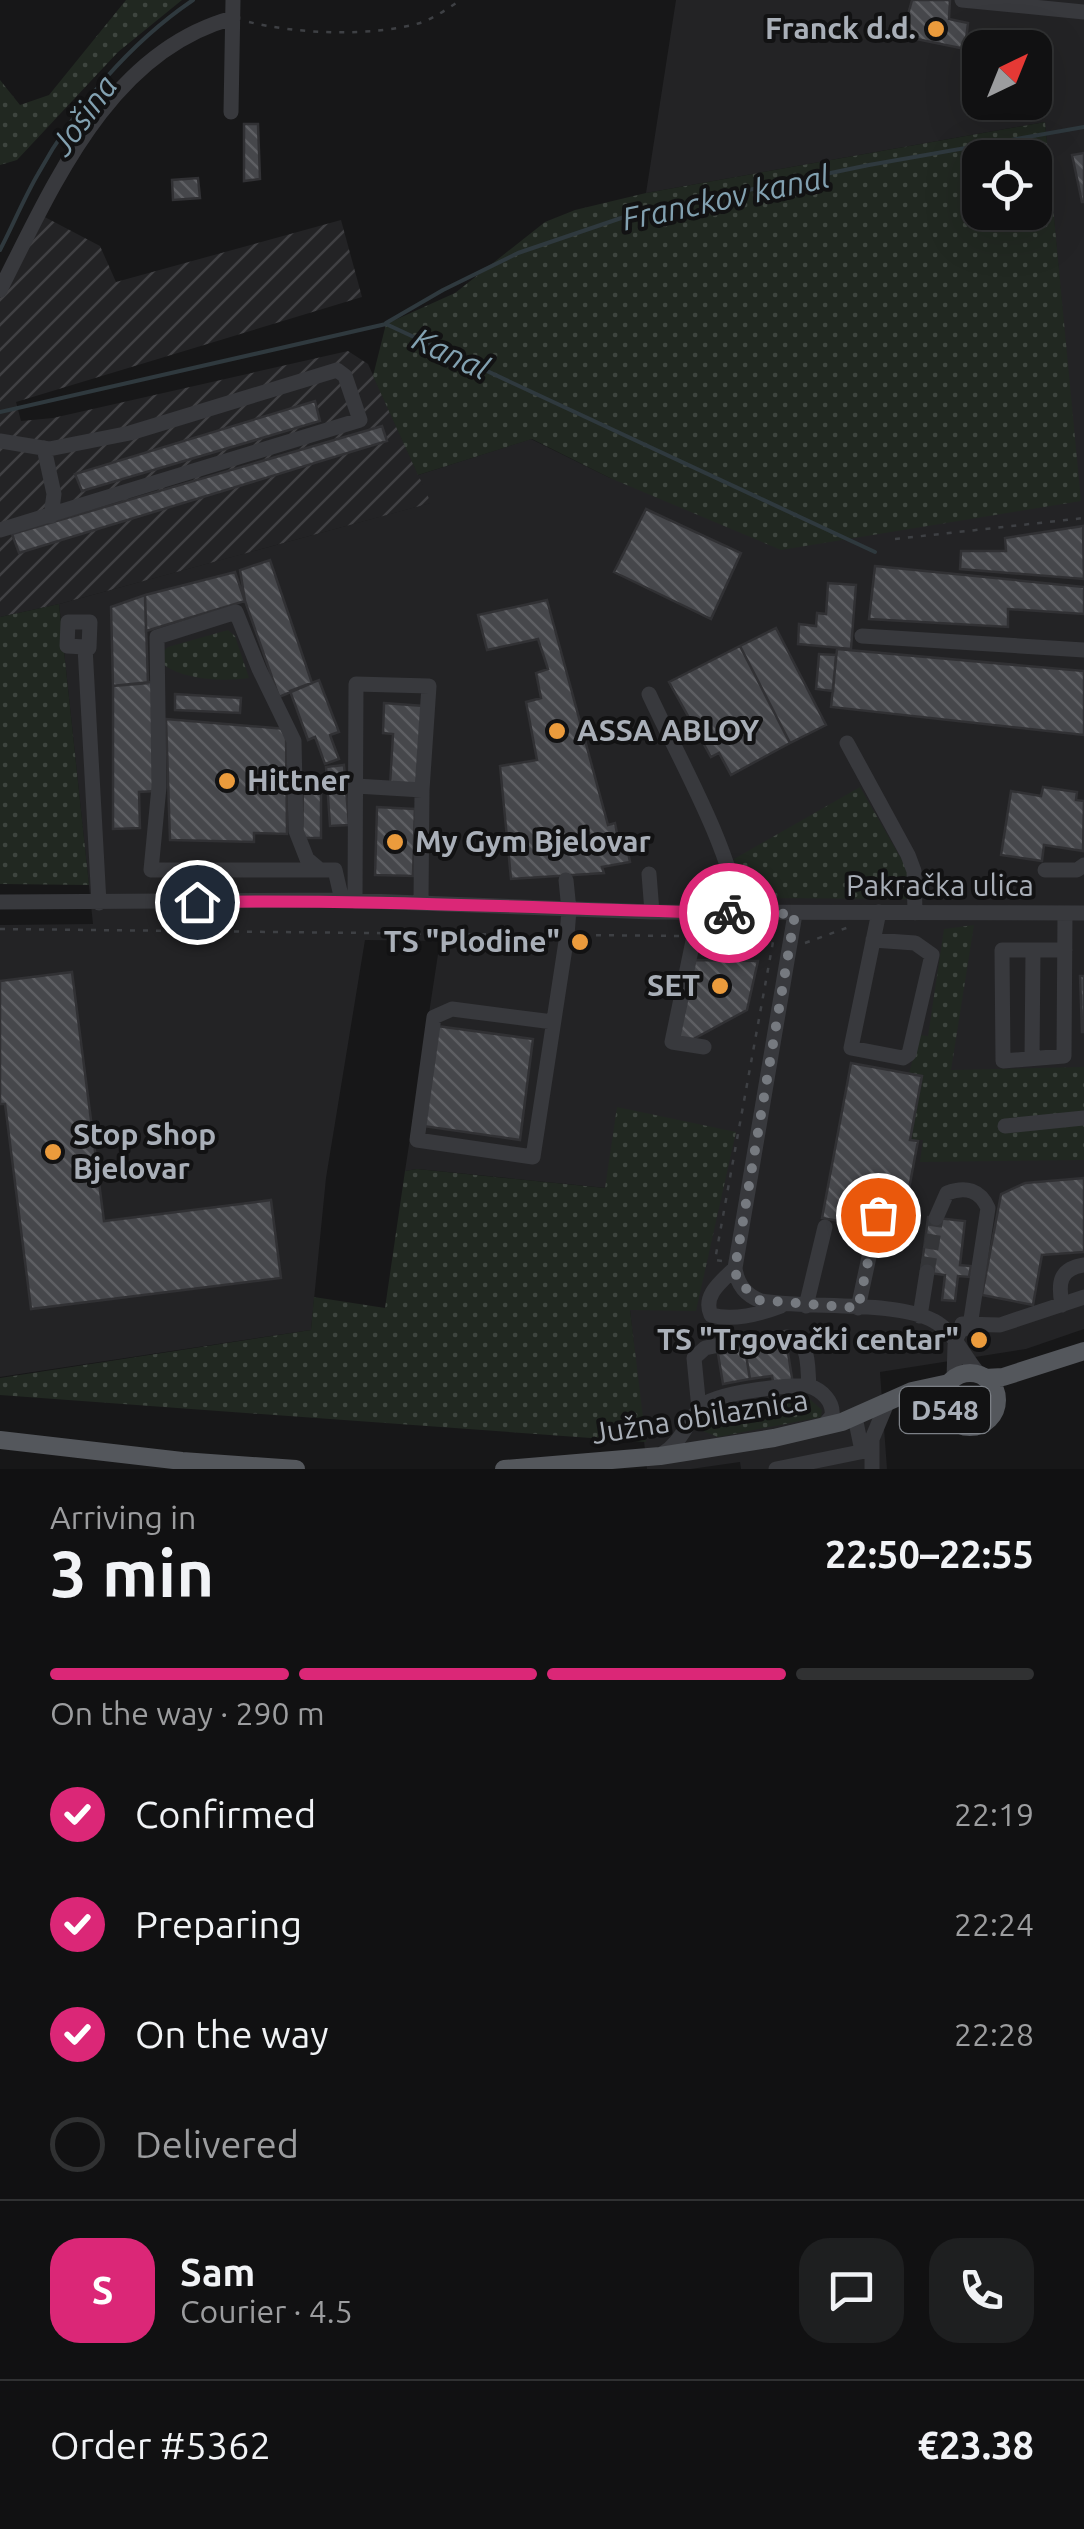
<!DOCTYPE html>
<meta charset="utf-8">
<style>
body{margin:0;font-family:Ubuntu,sans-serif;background:#1e1f20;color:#f1f3f6;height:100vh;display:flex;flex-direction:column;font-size:38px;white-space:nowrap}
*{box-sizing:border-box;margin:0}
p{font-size:32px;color:#9c9d9f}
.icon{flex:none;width:55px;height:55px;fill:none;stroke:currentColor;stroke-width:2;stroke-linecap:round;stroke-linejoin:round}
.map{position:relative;height:1469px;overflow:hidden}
.panel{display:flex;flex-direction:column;background:#111112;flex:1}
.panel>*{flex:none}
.needle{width:65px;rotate:43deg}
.fabs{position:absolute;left:962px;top:30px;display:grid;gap:20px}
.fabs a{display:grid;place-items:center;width:90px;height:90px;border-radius:20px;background:#111112;box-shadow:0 10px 40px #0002,0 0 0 2px #303132;font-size:50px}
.pin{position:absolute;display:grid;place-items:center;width:85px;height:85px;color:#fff;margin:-42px;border:5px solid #fff;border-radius:50%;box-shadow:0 2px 10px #0007}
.courier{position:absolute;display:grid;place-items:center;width:100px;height:100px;margin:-50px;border:8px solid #db2777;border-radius:50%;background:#fff;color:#222;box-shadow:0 2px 12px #0007}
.headline em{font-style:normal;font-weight:700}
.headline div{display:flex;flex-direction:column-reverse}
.headline{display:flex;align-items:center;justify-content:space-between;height:170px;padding:0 50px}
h1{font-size:65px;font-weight:700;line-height:75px}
.bar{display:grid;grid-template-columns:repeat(4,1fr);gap:15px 10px;align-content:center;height:120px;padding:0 50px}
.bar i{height:12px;border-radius:8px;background:#303132}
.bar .selected{background:#db2777}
.bar p{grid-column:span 4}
.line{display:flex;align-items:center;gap:25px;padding:0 50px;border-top:2px solid #303132}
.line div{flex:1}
.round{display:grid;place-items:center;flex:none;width:105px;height:105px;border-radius:30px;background:#1e1f20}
ol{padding:0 50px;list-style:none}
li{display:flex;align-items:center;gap:30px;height:110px}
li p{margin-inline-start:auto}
li .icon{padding:10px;border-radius:50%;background:#db2777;color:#fff;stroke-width:4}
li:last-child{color:#9c9d9f}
li i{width:55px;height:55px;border:5px solid #303132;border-radius:50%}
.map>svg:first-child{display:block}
.built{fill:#232325;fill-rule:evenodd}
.industrial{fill:url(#industrial-furrows)}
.grass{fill:url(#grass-dots);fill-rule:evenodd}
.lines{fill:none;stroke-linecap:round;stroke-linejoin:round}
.stream{stroke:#2f393e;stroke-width:4}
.building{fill:url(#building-back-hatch);stroke:#313134;stroke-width:2.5}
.minor-tunnel{stroke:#343538;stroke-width:15;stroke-dasharray:15 8;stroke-linecap:butt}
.path{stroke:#3e4044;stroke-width:2.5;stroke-dasharray:5 8;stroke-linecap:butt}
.minor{stroke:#38393d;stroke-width:15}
.major{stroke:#54575c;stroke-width:18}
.done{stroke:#767a80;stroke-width:10;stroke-dasharray:0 18}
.route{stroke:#db2777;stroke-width:12}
.poi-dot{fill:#eb9b3c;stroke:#121213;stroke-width:4}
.labels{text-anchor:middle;stroke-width:8;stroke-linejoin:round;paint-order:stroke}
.shield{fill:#121213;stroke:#7c8086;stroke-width:2.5}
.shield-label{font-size:28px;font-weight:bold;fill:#a9afb8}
.poi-label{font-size:30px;font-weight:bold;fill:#a9afb8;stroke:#121213;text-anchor:end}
.street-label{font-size:30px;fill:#a9afb8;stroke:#121213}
.water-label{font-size:32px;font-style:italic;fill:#82a1b1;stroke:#121213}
</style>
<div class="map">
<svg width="1084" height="1469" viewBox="0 0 1084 1469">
<defs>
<pattern id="industrial-furrows" width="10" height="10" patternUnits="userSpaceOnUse" patternTransform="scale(2.5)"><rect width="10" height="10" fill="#232325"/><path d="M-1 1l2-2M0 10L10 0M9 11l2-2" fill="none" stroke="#404043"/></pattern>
<pattern id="grass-dots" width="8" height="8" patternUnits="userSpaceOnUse" patternTransform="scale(2.5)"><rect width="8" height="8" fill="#212821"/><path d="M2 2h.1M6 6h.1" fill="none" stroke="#3e453f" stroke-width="1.8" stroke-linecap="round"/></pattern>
<pattern id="building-back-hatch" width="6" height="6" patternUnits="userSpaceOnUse" patternTransform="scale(2.5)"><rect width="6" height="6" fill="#46474b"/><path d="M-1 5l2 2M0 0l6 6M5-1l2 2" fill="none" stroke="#5e5f63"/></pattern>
</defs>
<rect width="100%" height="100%" fill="#171718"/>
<path class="built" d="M676,0H1084V1329L1026,1349L880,1372L887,1469H741L740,1462L691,1469H647L630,1310L606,1188L417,1169L405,1171L440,941L365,940L326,1178L311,1330L0,1377V925L93,924L59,604L430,503L418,475L531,439L610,478L1080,501L1045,122L646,193ZM980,48H1035V102H980Z"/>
<path class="industrial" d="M39,214L100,246L116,282L341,220L362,297L16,402L21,421L53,418L348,351L368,364L431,503L59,604L0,617V287Z"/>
<path class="grass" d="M126,0H182L118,52L17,160L0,165V80L20,105L49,95Z
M1045,122L1081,501L781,550L610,478L532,439L418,475L373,376L386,324L455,293L545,222L575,210L646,193ZM980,158H1035V212H980Z
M59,604L89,885L0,884V617Z
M228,630L235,636L249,678C225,682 177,680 160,661L162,652L168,647Z
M860,787L907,869V899L745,898L734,859Z
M974,925L951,1070L1084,1067V1160L920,1162L923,1140H910L922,1076L909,1073L920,1035L928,1036L944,929Z
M617,1107L736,1132L696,1311L630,1310L646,1442L0,1395V1378L311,1330L314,1297L385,1308L405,1171L417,1169L605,1188Z
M804,1394L822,1410L821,1417L718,1437L703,1431L701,1415L708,1407Z"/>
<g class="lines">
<path class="stream" d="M0,250C13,225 24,198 38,174C74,108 131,42 193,0
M386,323L443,290L518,253L633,214L869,165L1084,127
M0,412L386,324L875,552"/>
</g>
<path class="building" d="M912,0H950L949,19L968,23L965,49L902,36Z
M244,124H258L260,179L244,181Z
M1084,153V202H1082L1072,155Z
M198,178L200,198L173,200L172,180Z
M315,401L320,421L82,491L75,474Z
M382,426L387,441L19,553L12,534Z
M646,509L741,553L711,619L614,572Z
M1083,526L1084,579L960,569L961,551H1006L1005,538Z
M270,560L312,683L279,697L245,601L240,570Z
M875,566L1084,587V614L1008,609V627L869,619Z
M235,572L245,601L146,631L145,595Z
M828,583L856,585L851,649L798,644L799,624L816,626L817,613L826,614Z
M145,595L148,683L113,686L111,607Z
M547,600L608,825L615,823L618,838L625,837L630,862L602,867L604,873L511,879L500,766L537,760L526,702L541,698L536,673L548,669L538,639L487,650L478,615Z
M776,628L826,725L790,743L740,646Z
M740,646L790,743L731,775L719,753L711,757L669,682Z
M837,649L1084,671V735L831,707Z
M819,654L836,655L833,691L816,689Z
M319,680L339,732L330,735L339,759L325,764L315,737L308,740L290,691Z
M152,682L156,791L139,792L140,828L113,829V686Z
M175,694L241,698L240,713L175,710Z
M384,703L424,706L419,787L390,785L393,734L383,733Z
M166,719L286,729L287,834L254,833V842L170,840Z
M344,765L349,825L330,826L326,767Z
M303,787L321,788V838H302Z
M1043,787L1077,792L1076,800L1084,801L1083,851L1044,845L1042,861L1001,855L1011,791L1041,796Z
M377,807L415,809L413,876L375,875Z
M695,960L758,961L747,1010L688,1042L675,1039Z
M72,972L104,1221L271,1200L281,1278L31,1309L5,1104H0V981Z
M1080,976H1084V1032H1082Z
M437,1026L533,1039L520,1140L423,1126Z
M851,1063L922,1076L910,1140L918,1141L905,1210L886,1206L885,1213L870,1211L868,1226L822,1218Z
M1084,1178V1252L1042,1255L1033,1305L982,1295L1001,1194L1025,1183Z
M928,1217L965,1221L960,1265L971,1266L969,1277L958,1276L955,1301L942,1300L945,1275L921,1272Z
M785,1334L793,1384L774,1387L772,1376L750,1379L745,1349L766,1337Z
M743,1336L750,1379L723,1384L718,1354L725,1353L723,1339Z"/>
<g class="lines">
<path class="minor-tunnel" d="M927,1272L936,1218"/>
<path class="path" d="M249,22C298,34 371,37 420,23C435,18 448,8 461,0
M895,539L1084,518
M0,929L553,935
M583,935L680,936
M708,936L770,941
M805,943L849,927
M722,1261L715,1260L773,942"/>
<path class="minor" d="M962,0L1084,12
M231,112L233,0
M0,290C53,186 109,51 233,18
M0,441L49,449L130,433L337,370L345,376L360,420L0,530
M44,448L54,494L51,516
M862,636L1084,650
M85,647L67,646L68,622H90L89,648L85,647L99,903
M649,694C678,757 730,847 739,913
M847,743L908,855L914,871L915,913
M356,786L422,790
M320,870L307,859L296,831L294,741L259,669L236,612L157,637L159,787L151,870H335L342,900
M1045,870H1077L1084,865
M649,874L652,912
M355,901L356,684L429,686L422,790L421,901
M0,902L342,900L652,912L1084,913
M699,912L672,1042L704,1047
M795,914L735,1268C737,1284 745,1295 761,1301C806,1309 897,1300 934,1321C955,1332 964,1358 980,1375
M873,940L915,943L932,955L909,1054L903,1058L851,1048L879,912
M1065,950H1002L1003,1061L1064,1056L1065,913
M553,1022L452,1009L434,1017L417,1140L533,1157L567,935L569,910L566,880
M1032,1059L1033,950
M1005,1126L1084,1118
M936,1218L947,1193C966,1186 980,1190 988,1208L970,1326L960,1331L955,1341
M735,1268C722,1281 702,1295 711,1315C733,1321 760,1314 781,1306
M1062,1305C1058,1283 1059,1269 1084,1265
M806,1306L825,1227
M858,1308L878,1215
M920,1316L927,1272
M962,1324L1000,1325L1084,1297
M786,1337C811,1340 807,1365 809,1386
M744,1342L766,1339
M954,1379L955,1345
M699,1409L694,1358L705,1348L724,1344
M855,1417L862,1451
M661,1455C682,1442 686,1423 701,1407C715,1392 788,1385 809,1386C822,1390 834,1402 832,1416L823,1426
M776,1469L870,1450
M872,1469V1439L887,1403"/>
<path class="major" d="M943 1400a27 27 0 1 1 54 0a27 27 0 1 1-54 0Z
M985,1378L1003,1377L1084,1351
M0,1440L182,1461L296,1469
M504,1469L660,1456L774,1438L842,1422L912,1391L949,1383"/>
</g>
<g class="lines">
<path class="done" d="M729,913L795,914L735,1268L737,1280L758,1300L858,1308L878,1215"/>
<path class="route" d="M197,902C374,899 551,909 729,913"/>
</g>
<g class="poi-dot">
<circle cx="936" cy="29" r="10"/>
<circle cx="557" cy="731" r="10"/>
<circle cx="227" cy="781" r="10"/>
<circle cx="395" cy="842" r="10"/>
<circle cx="580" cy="942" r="10"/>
<circle cx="720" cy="986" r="10"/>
<circle cx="53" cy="1152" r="10"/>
<circle cx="979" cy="1340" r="10"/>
</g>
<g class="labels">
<rect class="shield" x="900" y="1387" width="90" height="46" rx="8"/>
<g class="shield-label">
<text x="945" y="1420">D548</text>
</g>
<g class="poi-label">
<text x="916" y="39">Franck d.d.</text>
<text x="577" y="741" text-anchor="start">ASSA ABLOY</text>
<text x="247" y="791" text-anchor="start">Hittner</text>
<text x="415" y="852" text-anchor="start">My Gym Bjelovar</text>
<text x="560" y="952">TS "Plodine"</text>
<text x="700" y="996">SET</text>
<text x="73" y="1145" text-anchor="start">Stop Shop<tspan x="73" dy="34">Bjelovar</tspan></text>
<text x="959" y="1350">TS "Trgovački centar"</text>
</g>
<g class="street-label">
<text x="940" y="896">Pakračka ulica</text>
<text transform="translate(700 1417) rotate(-9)" y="10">Južna obilaznica</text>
</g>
<g class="water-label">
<text transform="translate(84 115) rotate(-54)" y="11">Jošina</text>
<text transform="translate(726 198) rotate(-12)" y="11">Franckov kanal</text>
<text transform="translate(451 354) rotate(25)" y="11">Kanal</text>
</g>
</g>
</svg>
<div class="fabs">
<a><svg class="needle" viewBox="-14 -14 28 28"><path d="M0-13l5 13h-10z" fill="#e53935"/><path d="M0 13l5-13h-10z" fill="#9c9d9f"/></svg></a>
<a><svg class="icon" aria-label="locate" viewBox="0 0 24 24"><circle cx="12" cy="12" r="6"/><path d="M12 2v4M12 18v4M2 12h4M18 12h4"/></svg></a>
</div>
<div class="pin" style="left:878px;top:1215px;background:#ea580c"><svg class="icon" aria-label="bag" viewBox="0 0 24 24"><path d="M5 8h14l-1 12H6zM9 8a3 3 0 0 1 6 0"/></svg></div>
<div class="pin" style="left:197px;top:902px;background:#1f2937"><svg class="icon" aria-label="home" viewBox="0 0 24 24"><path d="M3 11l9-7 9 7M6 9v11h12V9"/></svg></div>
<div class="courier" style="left:729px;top:913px"><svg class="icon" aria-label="bike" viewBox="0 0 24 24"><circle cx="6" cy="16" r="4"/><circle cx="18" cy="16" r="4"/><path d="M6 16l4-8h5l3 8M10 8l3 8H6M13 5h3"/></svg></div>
</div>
<section class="panel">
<div class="headline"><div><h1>3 min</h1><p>Arriving in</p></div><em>22:50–22:55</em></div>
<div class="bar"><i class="selected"></i><i class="selected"></i><i class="selected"></i><i></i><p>On the way · 290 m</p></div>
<ol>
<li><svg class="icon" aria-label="check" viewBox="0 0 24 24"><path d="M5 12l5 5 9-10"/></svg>Confirmed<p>22:19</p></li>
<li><svg class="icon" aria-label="check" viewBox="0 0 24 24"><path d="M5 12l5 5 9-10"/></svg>Preparing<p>22:24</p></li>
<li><svg class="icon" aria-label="check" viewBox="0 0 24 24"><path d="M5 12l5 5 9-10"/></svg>On the way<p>22:28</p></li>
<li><i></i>Delivered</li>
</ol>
<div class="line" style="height:180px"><b class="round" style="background:#db2777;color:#fff">S</b><div><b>Sam</b><p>Courier · 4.5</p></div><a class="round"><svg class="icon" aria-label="chat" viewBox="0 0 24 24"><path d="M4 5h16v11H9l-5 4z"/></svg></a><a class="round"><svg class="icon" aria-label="phone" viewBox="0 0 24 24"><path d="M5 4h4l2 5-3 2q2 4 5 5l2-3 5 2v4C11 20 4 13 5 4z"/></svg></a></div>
<div class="line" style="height:130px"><div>Order #5362</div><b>€23.38</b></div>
</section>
